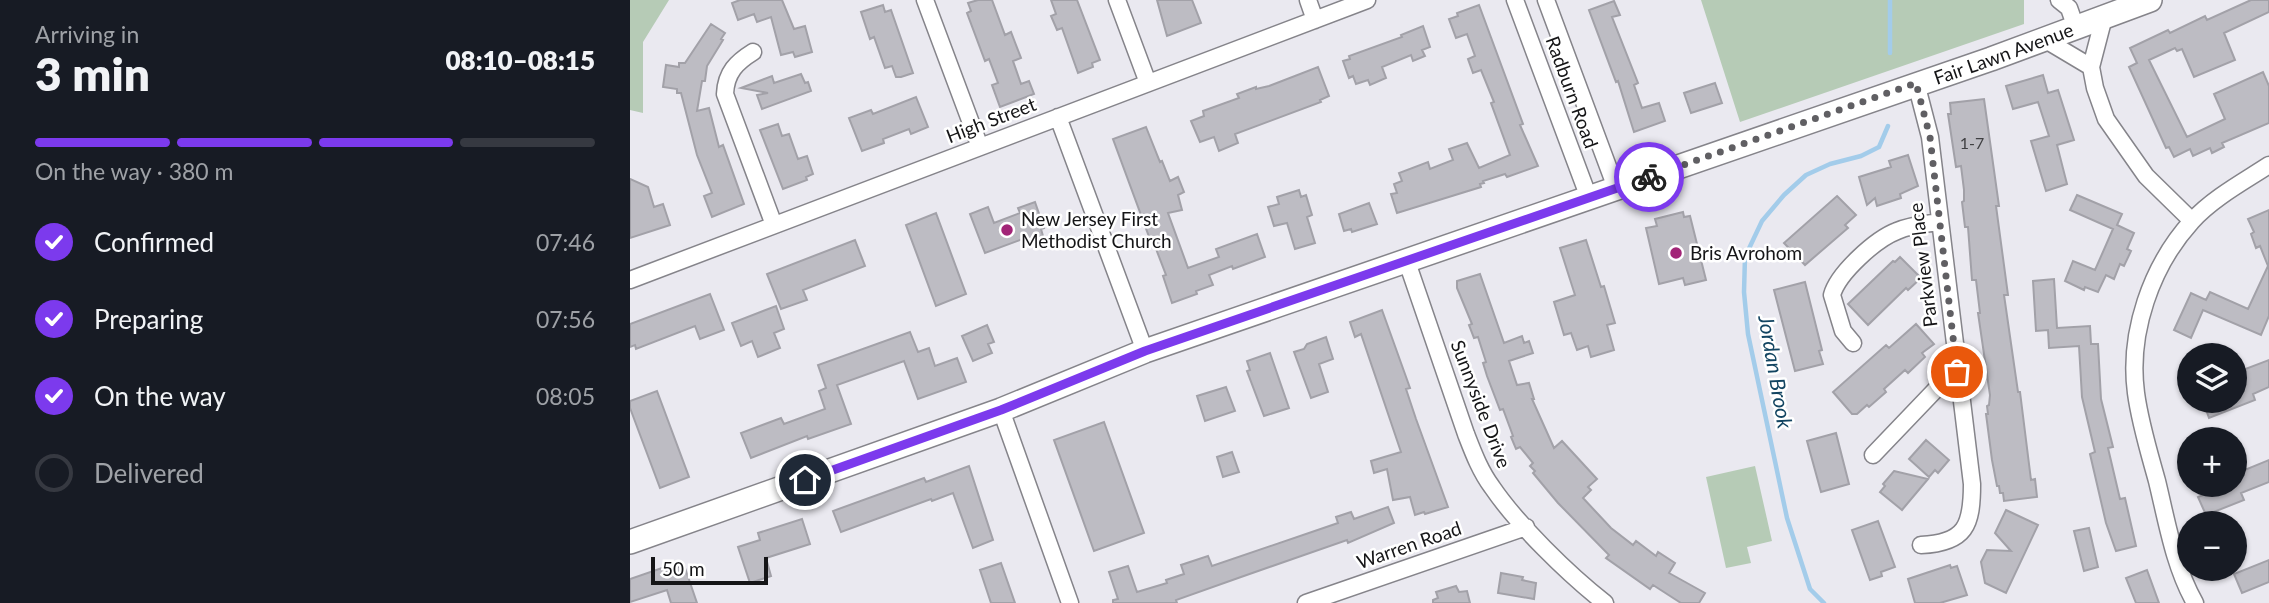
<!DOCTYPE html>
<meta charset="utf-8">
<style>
body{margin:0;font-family:Lato,sans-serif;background:#20242c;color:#f1f3f6;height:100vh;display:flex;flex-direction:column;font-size:26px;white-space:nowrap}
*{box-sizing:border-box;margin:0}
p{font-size:23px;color:#9ea1a6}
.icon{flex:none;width:38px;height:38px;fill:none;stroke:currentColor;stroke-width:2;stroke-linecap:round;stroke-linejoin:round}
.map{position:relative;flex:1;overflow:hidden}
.side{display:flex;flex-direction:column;background:#171b24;width:630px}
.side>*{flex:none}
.controls{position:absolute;left:1547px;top:343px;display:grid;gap:14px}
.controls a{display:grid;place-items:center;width:70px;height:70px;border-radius:50%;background:#171b24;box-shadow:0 2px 5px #0004;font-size:35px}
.scale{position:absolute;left:21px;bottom:18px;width:117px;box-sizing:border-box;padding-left:7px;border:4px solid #151517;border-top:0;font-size:19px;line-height:24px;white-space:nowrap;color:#151517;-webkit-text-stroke:5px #fff;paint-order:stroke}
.pin{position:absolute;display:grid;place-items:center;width:60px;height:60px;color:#fff;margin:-30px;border:4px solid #fff;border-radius:50%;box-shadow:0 2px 7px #0007}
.courier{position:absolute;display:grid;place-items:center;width:70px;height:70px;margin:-35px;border:5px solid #7c3aed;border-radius:50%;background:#fff;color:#222;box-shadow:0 2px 9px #0007}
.summary em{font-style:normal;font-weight:800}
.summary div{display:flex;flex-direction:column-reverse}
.summary{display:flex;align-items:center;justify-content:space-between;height:119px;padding:0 35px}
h1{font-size:46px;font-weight:800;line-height:52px}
.bar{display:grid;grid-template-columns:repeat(4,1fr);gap:10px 7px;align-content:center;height:84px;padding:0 35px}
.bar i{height:9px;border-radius:5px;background:#363941}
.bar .selected{background:#7c3aed}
.bar p{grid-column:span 4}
ol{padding:0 35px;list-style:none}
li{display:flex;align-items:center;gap:21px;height:77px}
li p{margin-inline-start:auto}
li .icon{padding:7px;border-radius:50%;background:#7c3aed;color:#fff;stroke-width:4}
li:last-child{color:#9ea1a6}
li i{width:38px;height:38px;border:4px solid #363941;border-radius:50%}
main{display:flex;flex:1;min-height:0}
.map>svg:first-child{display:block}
.green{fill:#b6cbb6}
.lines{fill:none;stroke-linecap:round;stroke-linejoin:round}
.stream{stroke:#a3ccea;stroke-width:4.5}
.building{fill:#bdbcc3;stroke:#a2a1a8;stroke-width:2}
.minor-casing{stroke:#85848a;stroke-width:19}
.secondary-casing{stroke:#85848a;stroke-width:26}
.minor{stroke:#fff;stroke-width:16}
.secondary{stroke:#fff;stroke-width:23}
.done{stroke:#605f63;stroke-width:7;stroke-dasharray:0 12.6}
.route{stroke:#7c3aed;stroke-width:9}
.poi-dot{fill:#a22477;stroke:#fff;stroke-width:2.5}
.labels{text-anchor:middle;stroke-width:5;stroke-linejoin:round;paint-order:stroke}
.number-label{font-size:16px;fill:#3f3f42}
.street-label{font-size:19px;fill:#151517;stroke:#fff}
.poi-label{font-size:19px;fill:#151517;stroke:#fff;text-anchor:start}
.water-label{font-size:21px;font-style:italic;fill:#124461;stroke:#fff}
</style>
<main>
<section class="side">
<div class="summary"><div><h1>3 min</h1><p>Arriving in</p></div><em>08:10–08:15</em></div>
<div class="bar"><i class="selected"></i><i class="selected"></i><i class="selected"></i><i></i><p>On the way · 380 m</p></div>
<ol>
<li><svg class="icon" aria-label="check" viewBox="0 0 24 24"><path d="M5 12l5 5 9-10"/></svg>Confirmed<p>07:46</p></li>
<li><svg class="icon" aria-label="check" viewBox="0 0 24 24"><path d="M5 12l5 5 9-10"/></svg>Preparing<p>07:56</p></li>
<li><svg class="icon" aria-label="check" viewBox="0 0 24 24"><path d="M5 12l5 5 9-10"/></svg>On the way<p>08:05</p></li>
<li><i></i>Delivered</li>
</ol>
</section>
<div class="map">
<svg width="1639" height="603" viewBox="0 0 1639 603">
<rect width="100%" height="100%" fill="#eae9f0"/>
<path class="green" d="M0,0H39L13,42V113L0,110Z
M1071,0H1394V24L1110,122Z
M1125,466L1142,541L1117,547L1121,563L1096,568L1076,477Z"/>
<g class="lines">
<path class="stream" d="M1260,0V53
M1194,603L1180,589L1157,518L1118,334L1114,292L1115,257L1132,221L1154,195L1176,175L1200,164L1231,156L1249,147L1258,126"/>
</g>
<path class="building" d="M110,0H152L164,29L175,26L182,52L165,57L163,52L151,55L141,17L127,22L124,14L108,20L102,3Z
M348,0H362L375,35L381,32L391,58L383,61L391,84L399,81L404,94L370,107L362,85L368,83L359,59L355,61L337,13L341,11L338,3Z
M421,0H447L470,60L462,63L463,67L448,73L432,28L427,30L421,16L426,14Z
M527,0H562L571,23L537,36Z
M1621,0H1639V12L1594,33L1605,60L1564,77L1552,49L1547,51L1545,48L1519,60L1557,137L1595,119L1584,94L1633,72L1639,86V123L1592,143L1594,147L1582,153L1580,148L1563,156L1560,149L1544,157L1539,147L1536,148L1499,67L1507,63L1500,48L1538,30L1540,33L1575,16L1577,20Z
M984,1L990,15L982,17L1008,83L1004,85L1012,108L1029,103L1035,121L1004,132L988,81L986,82L959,10Z
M253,5L255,12L261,10L283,73L271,77H266L262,66L255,68L244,37L240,39L231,12Z
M849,5L893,124L890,125L908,166L877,177L875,174L853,181L854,183L850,184L851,187L767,213L761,194L767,193L764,184L772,181L769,173L798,162L800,169L823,160L819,149L837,143L849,168L880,155L861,103L864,102L851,70L843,73L838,59L845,56L837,34L826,38L819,19L828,16L827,13Z
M81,24L95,33L91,39L93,40L77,66L75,81H72L67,111L79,108L89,147L93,145L114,204L82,217L74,196L82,193L67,155L51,93H47V89L33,87L36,65L49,67V63H55Z
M793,26L800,47L792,50L795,56L783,61L781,55L752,67L756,78L740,85L738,80L726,84L723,76L719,78L713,61L720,59L719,56L772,37L771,35Z
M688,67L699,96L690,100L691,102L605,134L608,143L589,151L584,137L570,142L561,121L574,116L573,111L609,98L607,94L626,87V89L639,86Z
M171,74L175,83L178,82L181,91L132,109L127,95L138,93L111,88L142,76L144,83Z
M1413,75L1418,93L1428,90L1444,140L1427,145L1437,184L1416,191L1401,141L1419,136L1408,102L1383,109L1376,86Z
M1085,83L1092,103L1061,113L1054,93Z
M286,97L298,127L281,134L279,129L253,139L254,143L232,151L219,118L241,110L243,114Z
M1354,99L1369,206H1366L1378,295H1374L1388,392H1390L1401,480L1405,479L1407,497L1374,501L1373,493H1370L1369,486H1367L1362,460L1356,414H1358L1357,406L1359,405L1360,395L1348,313H1350L1346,280H1342L1338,227H1335L1332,202L1334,201V190L1331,166L1326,167L1318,114H1321L1320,103Z
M148,124L152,136L159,134L168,159L177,156L183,174L176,177L177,180L153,189L130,130Z
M516,127L530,162L532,161L540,181L548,177L554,192L548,195L552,210L538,213L558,268L589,257L586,249L627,234L635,257L603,269L602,266L579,275L583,285L566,291L567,294L542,303L533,276L536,275L523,241L521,242L483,139Z
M1278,155L1288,186L1270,194L1271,198L1247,206L1245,198L1237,205L1229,177L1261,167L1259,161Z
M0,179L18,187L24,207L33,204L40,225L0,238Z
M669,190L671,197L676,195L682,215L677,217L685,243L665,249L657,223L644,226L638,207L649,204L647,197Z
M1447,195L1492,214L1487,225L1504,233L1497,249L1501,251L1494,266L1490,264L1484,279L1476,275L1468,292L1455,287L1454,290L1435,281L1443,261L1465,270L1483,229L1440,210Z
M1207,196L1226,215L1215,225L1218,228L1175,265L1154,243Z
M405,202L414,228L411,229L413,236L399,241L398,237L355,253L340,214L358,207L364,223L390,213L388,208Z
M739,203L747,224L722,232L721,229L714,231L709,214Z
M1639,210V316L1631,335L1573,310L1561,338L1544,330L1561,293L1576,300L1580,292L1618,309L1638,266L1630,246L1626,248L1621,234L1624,232L1618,219Z
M1053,212L1054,217L1060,216L1076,280L1055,285L1053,278L1029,284L1016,228L1027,226L1025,219Z
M306,213L336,294L306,306L276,225Z
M225,240L235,266L173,290L177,300L151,309L137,274Z
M956,240L971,287L974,286L985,323L977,325L984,350L961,357L958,346L947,350L941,333L934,335L924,302L945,295L930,248Z
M1270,257L1291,278L1278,290L1276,288L1238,325L1218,304L1263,261L1265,262Z
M850,274L874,343L892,336L894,343L899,341L903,353L879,361L887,385L899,383L904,399H902L924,448L932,441L967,479L958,487L961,490L953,498L981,528L1003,545L1006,541L1026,556L1028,552L1045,563L1039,573L1075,593L1069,603H1051L1023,585L1020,589L976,558L979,555L928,503L903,473L905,471L900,466L903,463L890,447L886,449L881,437L883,436L873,409L870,410L857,376L853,363L856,362L848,337L844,338L839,325L842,324L827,288V281Z
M1424,279L1427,328L1460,326L1461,344H1468L1471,399L1483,447L1478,448L1490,499L1495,498L1506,546L1486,551L1476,523L1460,454L1465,452L1452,397L1449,346L1419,348L1418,330L1406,331L1403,281Z
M1175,282L1192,350L1189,351L1193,364L1165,371L1144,290Z
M80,294L94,330L70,339L65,326L6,349L5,345L0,347V324Z
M146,306L154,329L144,333L150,348L128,357L122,341L111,346L102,323Z
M752,310L780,388L776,389L786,419L818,507L795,514L794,512L785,515L780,497L763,500L757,469L744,473L741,461L771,452L731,334L725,337L720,322Z
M1286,324L1304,344L1292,353L1295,357L1278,373L1275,370L1254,389L1256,392L1239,407L1237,405L1227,414H1222L1203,392L1256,345L1259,348Z
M357,325L364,342L358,344L362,353L343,361L332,336Z
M280,332L288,352L299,348L305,366L327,358L336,382L288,399L274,361L207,385L221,424L178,439L177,436L121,458L111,433L151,418L154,424L195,409L189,391L196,388L188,365Z
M696,337L703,359L689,364L698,392L681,398L664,352L674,349L677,344Z
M640,353L659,408L634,416L617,371L620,370L617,361Z
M1639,360V387L1623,394L1625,400L1579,418L1573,401H1605V373Z
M596,387L605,411L575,421L567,396Z
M27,391L59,477L30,488L0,408V401Z
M474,422L514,533L464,551L424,440Z
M1206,433L1219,484L1191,492L1177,441Z
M1296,440L1319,460L1308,473L1305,470L1299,477L1279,459Z
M602,452L609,472L593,477L587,457Z
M1639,460V482L1611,493L1614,500L1576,515L1568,497L1599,485H1605V474Z
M339,466L363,540L343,548L323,493L302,501L301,499L211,532L203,511L294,478L296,482Z
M1264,471L1298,479L1272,510L1250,492L1255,486L1253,484Z
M758,507L764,523L718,543L717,540L611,577L546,600L547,603H483V600L488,599L479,572L498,566L507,592L537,583L536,580L554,574L551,565L578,556L582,566L708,523L706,517L721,512L724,519Z
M1376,510L1408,525L1376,593L1355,583L1351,562L1357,550L1381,551L1365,533Z
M172,519L180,544L136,558L141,576L120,583L108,547L130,540L128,533Z
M1248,521L1265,567L1251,572L1252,576L1240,580L1222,530Z
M1459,528L1468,567L1454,571L1444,531Z
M1639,560V582L1612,593L1604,574Z
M371,563L385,603H361L350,570Z
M54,565L67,603H41L37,590L0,602V579L32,568L34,572Z
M1320,565L1321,568L1327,566L1337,595L1310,603H1285L1278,579Z
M1517,570L1529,603H1506L1496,578Z
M871,573L893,577L892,580L906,583L904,599L868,593Z
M826,586L829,592L837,591L840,603H803V600L808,598L806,592Z"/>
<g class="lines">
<g class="minor-casing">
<path id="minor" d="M295,0L350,147
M487,0L518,83
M678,0L685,20
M885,0L959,198
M916,0L986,188
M1429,0L1439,8L1446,28
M1474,17L1461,67L1465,88L1476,119L1516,176L1562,221
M1414,39L1461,67
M123,52C107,62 96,72 95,94L144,225
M1286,83L1300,137L1342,484C1342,525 1336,543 1291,545
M428,117L515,351
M777,262L836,434C843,452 850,471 862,487C888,525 938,574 975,603
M0,280L737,0
M1223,343L1213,331L1202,295C1208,273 1246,239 1267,231C1280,225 1295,224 1310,222
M371,410L440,603
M1243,455L1310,385L1327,372
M676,603L896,527
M1565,603C1544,566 1537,522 1527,481C1519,452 1510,423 1506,393C1498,333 1521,266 1562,221C1583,198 1613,182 1639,165"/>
</g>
<g class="secondary-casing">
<g id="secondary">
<path id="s1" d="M0,542L371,410L515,351L1361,59L1520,0"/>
</g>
</g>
<use href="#minor" class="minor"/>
<use href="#secondary" class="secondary"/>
</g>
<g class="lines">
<path class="done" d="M1019,177L1286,83L1300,137L1327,372"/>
<path class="route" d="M175,480L371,410L515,351L1019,177"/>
</g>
<g class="poi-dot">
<circle cx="377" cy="230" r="7"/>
<circle cx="1046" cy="253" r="7"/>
</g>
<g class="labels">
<g class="number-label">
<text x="1342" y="149">1-7</text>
</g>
<g class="street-label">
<text dy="7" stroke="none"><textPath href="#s1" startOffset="1458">Fair Lawn Avenue</textPath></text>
<text transform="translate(942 92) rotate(70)" y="7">Radburn Road</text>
<text transform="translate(361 120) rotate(-21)" y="7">High Street</text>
<text transform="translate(1293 265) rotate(-97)" y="7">Parkview Place</text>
<text transform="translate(851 404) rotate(69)" y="7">Sunnyside Drive</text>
<text transform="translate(779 545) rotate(-19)" y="7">Warren Road</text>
</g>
<g class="poi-label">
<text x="391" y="226">New Jersey First<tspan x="391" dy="22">Methodist Church</tspan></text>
<text x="1060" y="260">Bris Avrohom</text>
</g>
<g class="water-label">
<text transform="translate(1145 372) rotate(80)" y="7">Jordan Brook</text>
</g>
</g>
</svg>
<div class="controls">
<a><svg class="icon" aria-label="layers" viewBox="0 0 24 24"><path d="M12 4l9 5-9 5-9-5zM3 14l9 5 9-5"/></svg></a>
<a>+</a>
<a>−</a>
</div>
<div class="scale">50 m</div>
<div class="pin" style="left:1327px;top:372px;background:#ea580c"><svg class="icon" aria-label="bag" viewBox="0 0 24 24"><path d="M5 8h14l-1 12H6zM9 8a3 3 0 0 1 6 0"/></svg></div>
<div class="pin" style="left:175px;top:480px;background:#1f2937"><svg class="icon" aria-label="home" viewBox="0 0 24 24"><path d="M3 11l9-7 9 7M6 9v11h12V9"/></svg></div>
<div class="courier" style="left:1019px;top:177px"><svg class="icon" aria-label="bike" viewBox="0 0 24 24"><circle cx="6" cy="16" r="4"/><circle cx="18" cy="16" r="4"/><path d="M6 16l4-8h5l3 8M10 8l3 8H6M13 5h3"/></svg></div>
</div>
</main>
